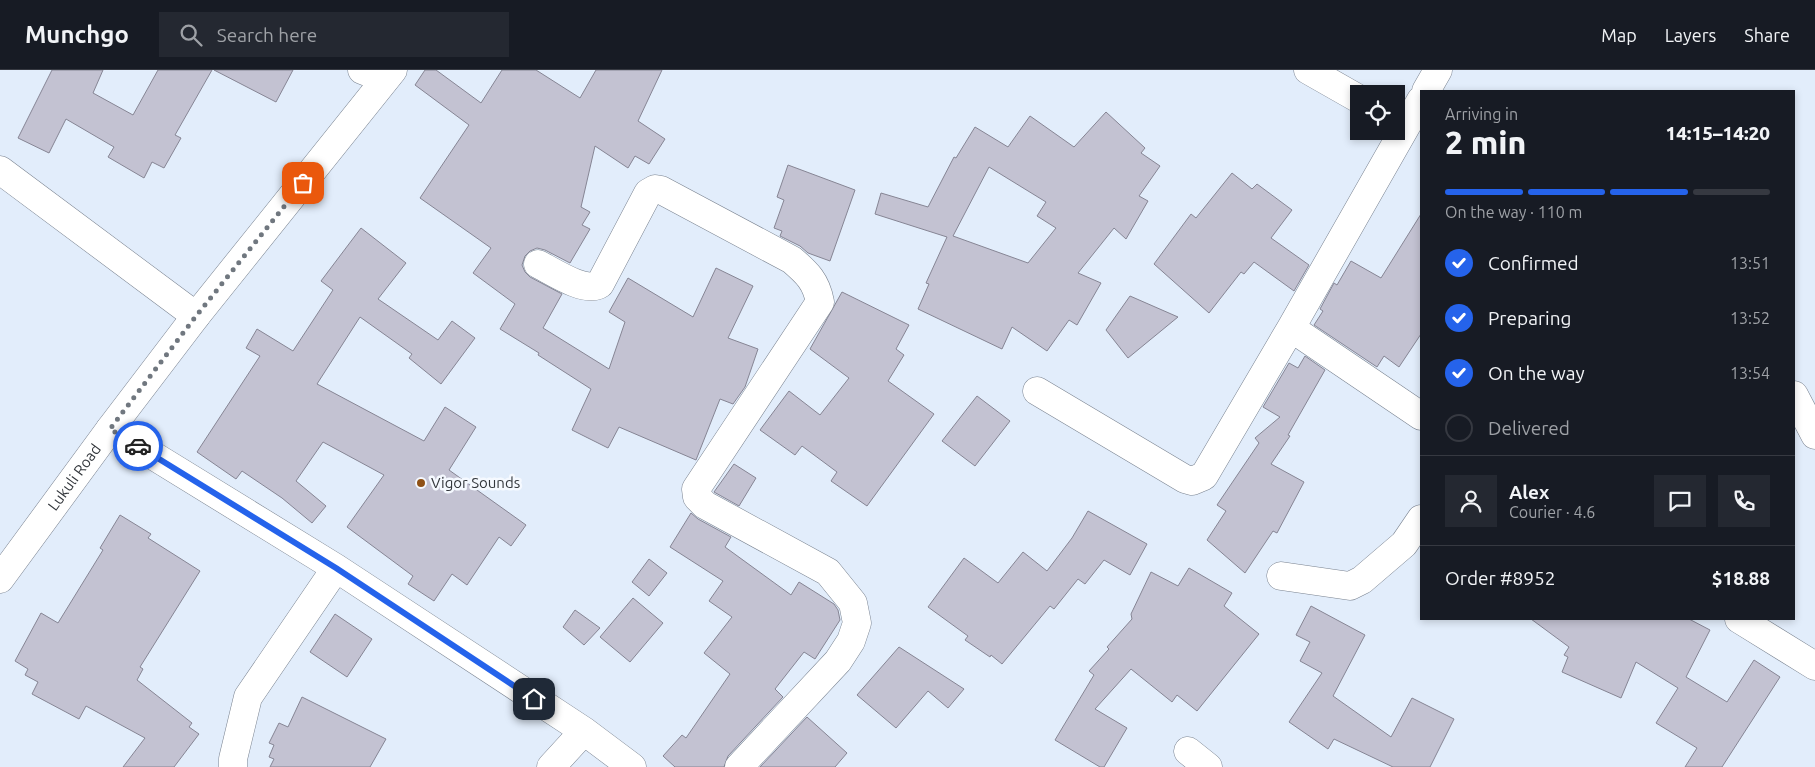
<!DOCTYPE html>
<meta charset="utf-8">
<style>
body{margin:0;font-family:Ubuntu,sans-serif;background:#242831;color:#f1f3f6;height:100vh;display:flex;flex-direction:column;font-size:19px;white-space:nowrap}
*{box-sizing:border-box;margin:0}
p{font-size:16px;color:#9ea1a6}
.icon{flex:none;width:28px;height:28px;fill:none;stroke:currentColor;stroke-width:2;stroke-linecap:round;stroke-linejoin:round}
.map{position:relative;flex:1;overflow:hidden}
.side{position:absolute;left:1420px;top:20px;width:375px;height:530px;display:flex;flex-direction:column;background:#171b24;border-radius:0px;box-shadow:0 2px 8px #0003}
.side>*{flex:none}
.tools{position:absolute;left:1350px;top:15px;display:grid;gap:10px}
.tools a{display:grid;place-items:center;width:55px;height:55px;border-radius:0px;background:#171b24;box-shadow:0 2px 8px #0003;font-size:25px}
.pin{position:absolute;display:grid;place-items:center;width:42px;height:42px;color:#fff;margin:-21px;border-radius:10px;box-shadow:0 2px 8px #0006}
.courier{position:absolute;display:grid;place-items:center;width:50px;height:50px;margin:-25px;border:4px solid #2563eb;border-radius:50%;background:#fff;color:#222;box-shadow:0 1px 6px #0007}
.head em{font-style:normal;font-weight:800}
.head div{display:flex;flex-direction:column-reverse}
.head{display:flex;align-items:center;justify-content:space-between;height:85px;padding:0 25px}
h1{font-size:32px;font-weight:800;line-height:38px}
.bar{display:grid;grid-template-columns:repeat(4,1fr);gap:8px 5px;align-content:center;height:60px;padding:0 25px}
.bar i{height:6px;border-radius:4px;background:#363941}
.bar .current{background:#2563eb}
.bar p{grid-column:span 4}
.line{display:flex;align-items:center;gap:12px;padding:0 25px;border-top:1px solid #363941}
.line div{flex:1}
.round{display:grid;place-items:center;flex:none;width:52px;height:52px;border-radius:0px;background:#242831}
ol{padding:0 25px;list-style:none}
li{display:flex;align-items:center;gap:15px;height:55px}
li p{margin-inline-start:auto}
li .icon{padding:5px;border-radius:50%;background:#2563eb;color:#fff;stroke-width:4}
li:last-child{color:#9ea1a6}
li i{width:28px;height:28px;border:2px solid #363941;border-radius:50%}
header{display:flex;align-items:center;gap:30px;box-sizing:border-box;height:70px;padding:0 25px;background:#171b24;border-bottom:1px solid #363941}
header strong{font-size:24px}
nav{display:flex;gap:28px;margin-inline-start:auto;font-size:18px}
.search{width:350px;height:45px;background:#242831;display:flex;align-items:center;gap:12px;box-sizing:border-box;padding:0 18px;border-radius:0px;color:#9ea1a6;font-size:19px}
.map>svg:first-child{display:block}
.building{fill:#c3c2d2;stroke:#868594;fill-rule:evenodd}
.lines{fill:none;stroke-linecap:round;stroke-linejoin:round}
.street-casing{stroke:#7a8390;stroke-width:29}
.secondary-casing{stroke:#7a8390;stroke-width:29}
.street{stroke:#fff;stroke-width:28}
.secondary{stroke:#fff;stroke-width:28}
.done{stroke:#70777f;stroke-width:5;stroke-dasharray:0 9}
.route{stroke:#2563eb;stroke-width:6}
.poi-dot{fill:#8f5116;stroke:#f5f9ff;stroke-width:2}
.labels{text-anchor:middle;stroke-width:5;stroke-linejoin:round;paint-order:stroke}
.street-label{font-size:15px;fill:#33373c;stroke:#f5f9ff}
.poi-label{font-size:15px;fill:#33373c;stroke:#f5f9ff;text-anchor:start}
</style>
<header>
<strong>Munchgo</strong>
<div class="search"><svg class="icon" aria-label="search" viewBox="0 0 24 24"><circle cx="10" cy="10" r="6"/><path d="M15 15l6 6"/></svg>Search here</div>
<nav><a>Map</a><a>Layers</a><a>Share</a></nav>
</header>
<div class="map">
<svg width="1815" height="697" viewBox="0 0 1815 697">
<rect width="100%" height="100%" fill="#e2edfb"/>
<path class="building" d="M52,0H103L93,23L133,45L158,0H212L175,65L181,68L164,98L152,92L144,108L108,87L114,77L66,49L49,83L18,68Z
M214,0H293L276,32Z
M425,0H436L481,33L502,0H536L580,28L596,0H662L638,51L665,69L649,94L635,86L628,98L595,76L581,137L590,142L582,155L590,159L570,193L545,180L537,178L530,181L525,186L522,195L525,202L530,207L562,224L543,258L609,299L625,252L609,242L628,208L693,247L716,198L753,216L728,268L758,279L745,317L733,334L720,329L696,390L619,357L608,378L572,360L591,319L538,285L539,283L500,259L515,234L473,203L491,178L420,128L469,55L415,15Z
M1106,42L1145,78L1141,83L1160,96L1139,126L1148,131L1126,169L1114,158L1078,203L1101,213L1077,255L1069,250L1047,281L1012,257L1002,279L918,239L929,214L926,213L947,167L875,144L881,123L928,137L954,87L956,88L975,57L1008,77L1030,46L1074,77ZM989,97L1046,132L1037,146L1056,158L1028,193L953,166Z
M788,95L855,120L830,191L808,183L800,176L780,166L782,161L774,158L784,130L777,127Z
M1232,103L1252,119L1257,114L1292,140L1271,168L1309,195L1294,221L1254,192L1244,204L1241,202L1209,243L1154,194L1191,144L1196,148Z
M1421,144V264L1399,297L1384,286L1377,297L1314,255L1323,241L1320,239L1334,213L1337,215L1351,191L1381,208Z
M361,158L406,193L378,229L438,270L452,251L475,268L441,314L409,288L412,284L360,247L317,314L424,371L445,337L476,357L449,400L526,455L511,476L499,467L467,515L452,504L434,531L408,514L413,506L347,457L384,405L323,372L296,411L326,436L312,453L282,428L242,401L236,409L197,382L260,286L246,278L257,259L293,281L333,220L321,211Z
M842,222L909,255L896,279L904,285L888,311L934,344L867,436L831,411L837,402L802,376L795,385L760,360L789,321L820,345L849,308L810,279Z
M1130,226L1178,247L1128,288L1106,260Z
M1305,286L1325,300L1288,365L1290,366L1271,394L1304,412L1277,463L1273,461L1245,503L1207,470L1226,441L1217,435L1259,373L1255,368L1280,347L1263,337L1289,293L1298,298Z
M977,326L1010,351L975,396L942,371Z
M734,394L756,408L739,436L714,422Z
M1088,441L1147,474L1130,505L1104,490L1085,514L1078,509L1054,539L1050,536L1002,594L991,585L990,587L965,570L968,566L928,537L964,488L998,513L1023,482L1047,501L1072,468Z
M691,443L698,449L731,467L725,477L791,525L799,512L834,534L838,540L840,550L815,589L804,582L775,619L783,627L728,686L724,697H675L663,686L682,665L686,668L730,604L704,583L732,547L709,531L723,511L670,477Z
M120,445L151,464L148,468L200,501L140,597L143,599L137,610L192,653L189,657L199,664L174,697H123L145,668L86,636L79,649L32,624L38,612L25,605L28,599L15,591L41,543L58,553L103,480L100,478Z
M649,489L667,503L649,526L632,512Z
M1189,498L1232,523L1224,536L1259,564L1197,641L1177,625L1172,632L1131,599L1095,639L1127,658L1104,697H1100L1055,670L1094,605L1089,601L1109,579L1107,577L1132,549L1131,544L1151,502L1178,516Z
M633,528L663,553L630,592L600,567Z
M1311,536L1365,565L1333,626L1391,667L1412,628L1454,649L1430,697H1393L1334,669L1328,679L1289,652L1322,603L1300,591L1310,572L1296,565Z
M575,540L600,558L584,575L563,557Z
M335,544L372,569L347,607L310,582Z
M1531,549H1689L1710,560L1686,607L1727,632L1754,590L1780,607L1722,697H1685L1697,678L1656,653L1678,618L1636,592L1621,628L1562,602L1568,587L1564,585L1569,577Z
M899,577L964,619L948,638L928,621L896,658L857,625Z
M302,627L386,669L370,697H270L274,689L269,687L274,675L269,673L279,653L288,657Z
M807,647L847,683L835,697H760Z"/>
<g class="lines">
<g class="street-casing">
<path id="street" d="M362,0L385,9
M1308,0L1359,29
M1426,21L1438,0
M0,100L196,246
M538,194C552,201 586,224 600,214L648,123L655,119L661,120L792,190C807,203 816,211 820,232L696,419L697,427L705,435L828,502L853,533L857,553L851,571L838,591L739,697
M1291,258L1421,346
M1037,321L1185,409L1192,411L1204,406L1291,258L1421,30
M1794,325L1815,365
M110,359L336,498L584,661L632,697
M1281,506L1350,516L1362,510L1404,474L1421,449
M1739,549L1815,596
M1188,681L1208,697
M233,697V689L248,627L336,498
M551,697L584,661"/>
</g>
<g class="secondary-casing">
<g id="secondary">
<path id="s1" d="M0,509L110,359L196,246L393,0"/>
</g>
</g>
<use href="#street" class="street"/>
<use href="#secondary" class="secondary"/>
</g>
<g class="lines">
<path class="done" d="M138,376L110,359L196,246L303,113"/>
<path class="route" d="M138,376L336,498L534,629"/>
</g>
<circle class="poi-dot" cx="421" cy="413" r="5"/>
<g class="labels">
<g class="street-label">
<text dy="5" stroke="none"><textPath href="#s1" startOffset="126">Lukuli Road</textPath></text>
</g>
<g class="poi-label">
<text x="431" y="418">Vigor Sounds</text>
</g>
</g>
</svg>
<div class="tools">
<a><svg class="icon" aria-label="locate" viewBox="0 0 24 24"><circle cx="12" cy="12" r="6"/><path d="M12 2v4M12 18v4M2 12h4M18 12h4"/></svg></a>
</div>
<div class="pin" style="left:303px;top:113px;background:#ea580c"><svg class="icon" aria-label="bag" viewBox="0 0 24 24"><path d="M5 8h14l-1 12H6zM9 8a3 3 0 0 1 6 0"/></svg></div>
<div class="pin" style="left:534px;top:629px;background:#1f2937"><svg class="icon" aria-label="home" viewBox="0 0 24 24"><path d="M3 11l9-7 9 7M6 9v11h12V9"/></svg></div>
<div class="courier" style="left:138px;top:376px"><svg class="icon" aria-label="car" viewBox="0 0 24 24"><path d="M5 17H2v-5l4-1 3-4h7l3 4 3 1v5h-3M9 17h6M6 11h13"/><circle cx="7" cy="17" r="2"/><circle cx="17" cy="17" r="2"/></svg></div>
<section class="side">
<div class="head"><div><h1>2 min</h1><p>Arriving in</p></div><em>14:15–14:20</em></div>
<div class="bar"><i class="current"></i><i class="current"></i><i class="current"></i><i></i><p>On the way · 110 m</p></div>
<ol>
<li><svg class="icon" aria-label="check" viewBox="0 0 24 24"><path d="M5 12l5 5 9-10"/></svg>Confirmed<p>13:51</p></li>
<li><svg class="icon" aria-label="check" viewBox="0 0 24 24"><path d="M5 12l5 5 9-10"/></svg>Preparing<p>13:52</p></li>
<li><svg class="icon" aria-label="check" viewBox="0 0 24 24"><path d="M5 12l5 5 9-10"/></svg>On the way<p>13:54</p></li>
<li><i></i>Delivered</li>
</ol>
<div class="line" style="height:90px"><a class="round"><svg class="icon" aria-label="person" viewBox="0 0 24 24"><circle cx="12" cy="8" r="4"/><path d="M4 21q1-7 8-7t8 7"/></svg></a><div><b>Alex</b><p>Courier · 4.6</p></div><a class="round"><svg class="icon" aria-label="chat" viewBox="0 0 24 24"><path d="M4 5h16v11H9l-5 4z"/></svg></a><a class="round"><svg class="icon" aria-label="phone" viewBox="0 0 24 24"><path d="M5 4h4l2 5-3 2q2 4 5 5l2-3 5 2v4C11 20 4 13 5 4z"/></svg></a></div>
<div class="line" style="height:65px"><div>Order #8952</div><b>$18.88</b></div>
</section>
</div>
